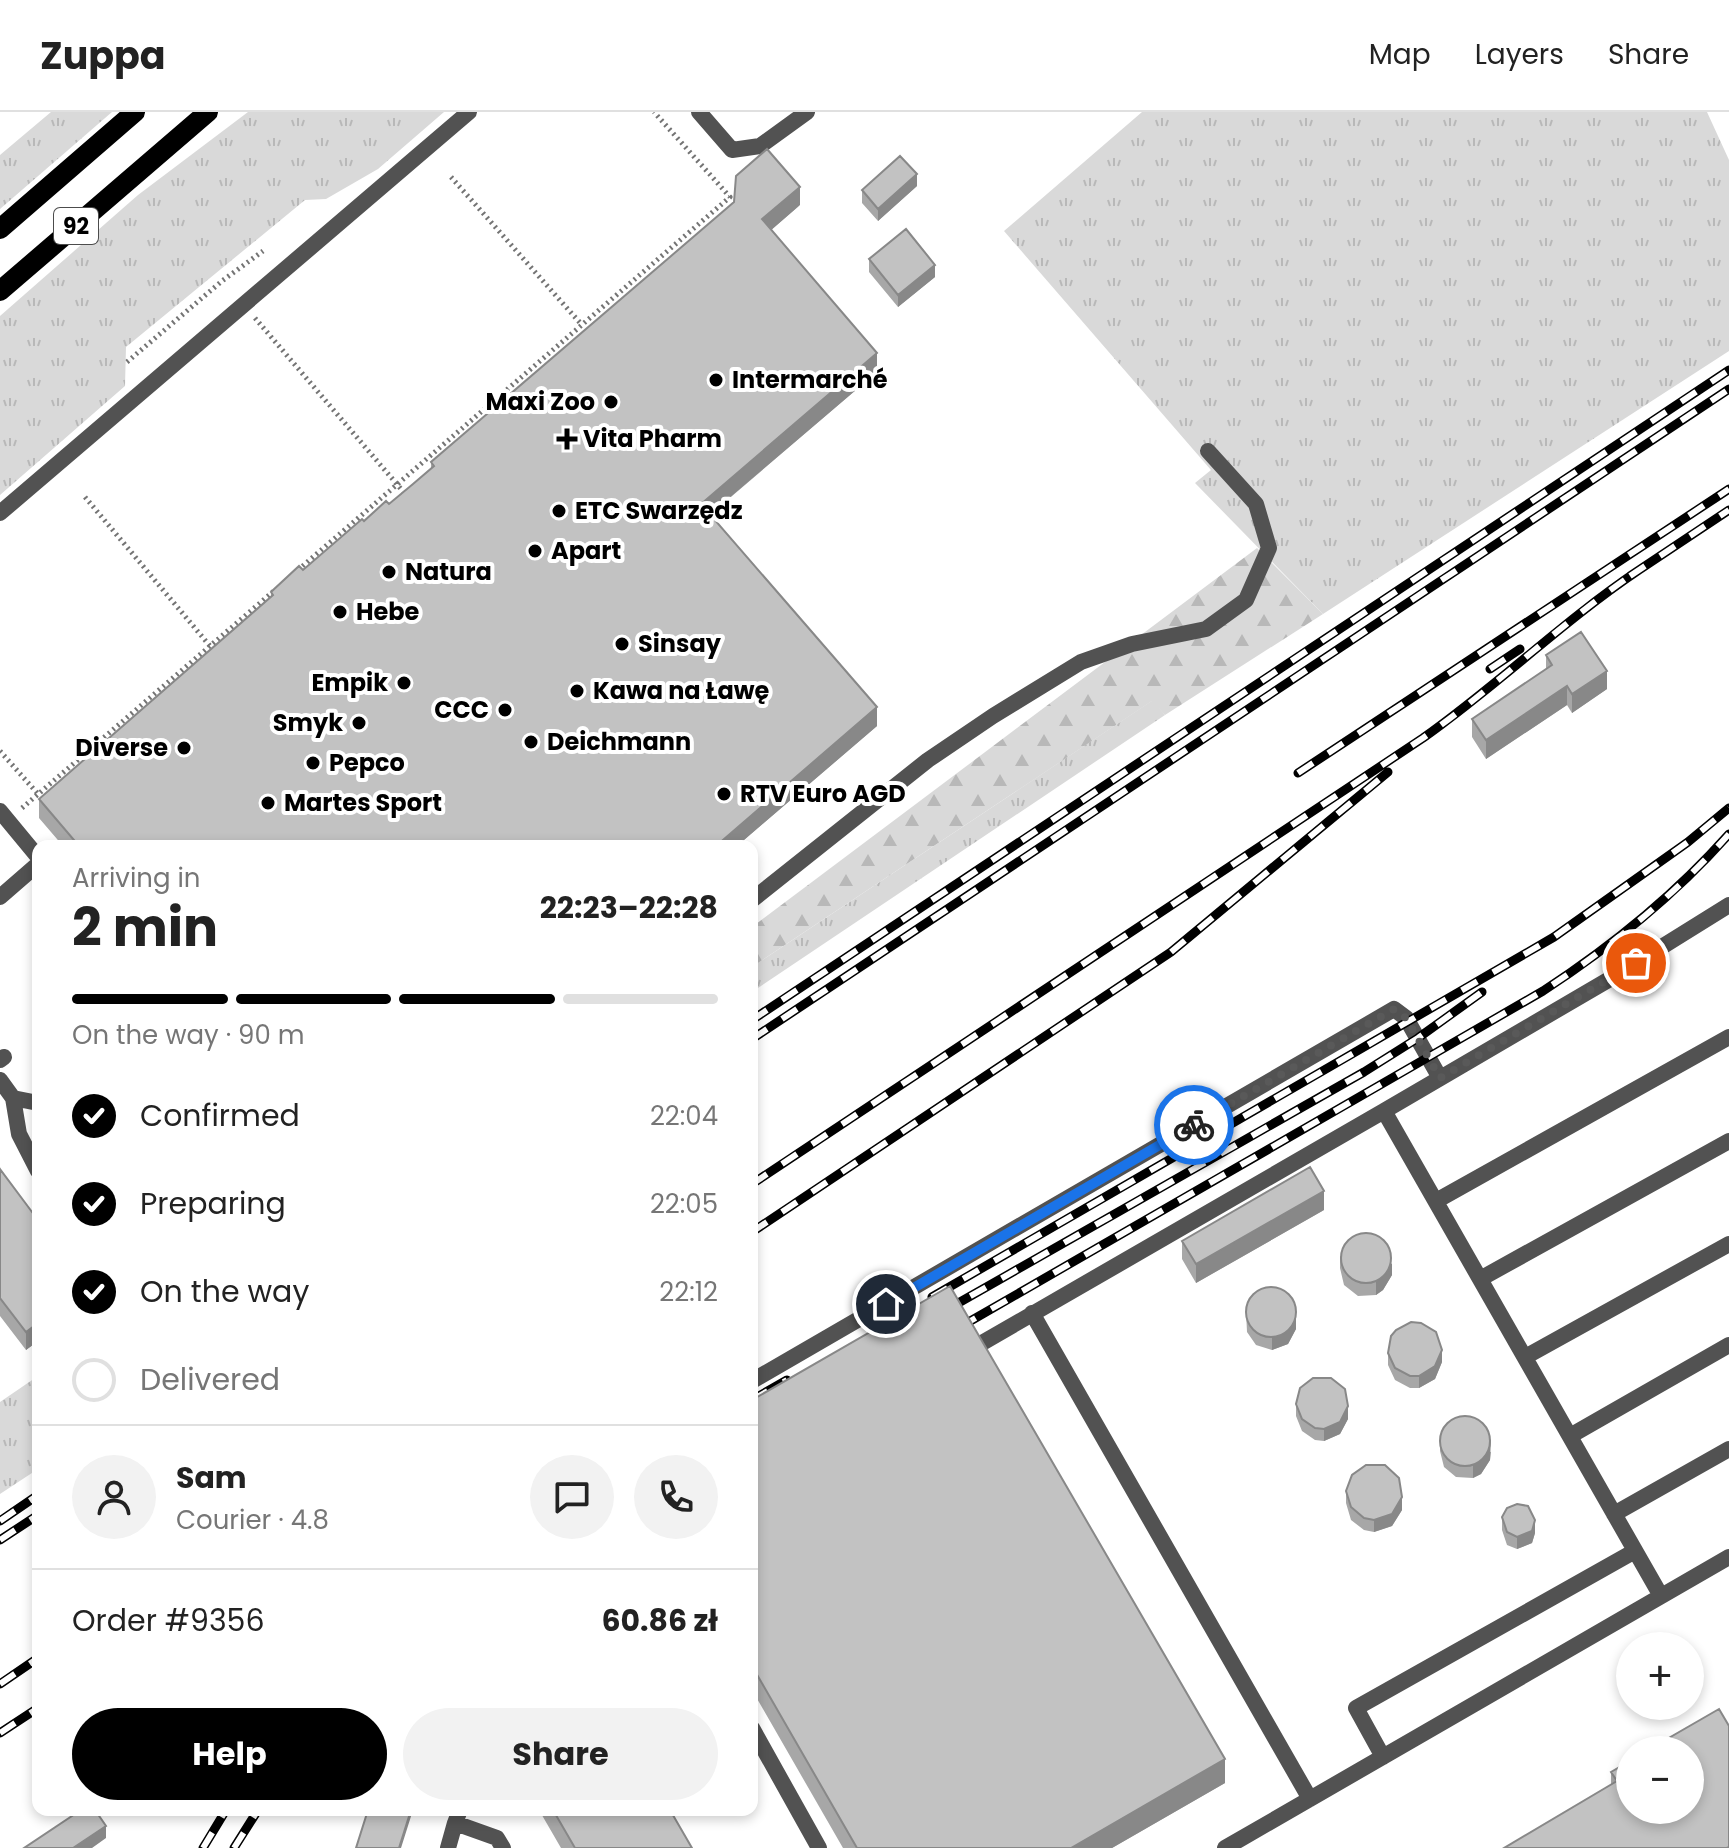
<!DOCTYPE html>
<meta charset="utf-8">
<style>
body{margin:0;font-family:Poppins,sans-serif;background:#f2f2f2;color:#222;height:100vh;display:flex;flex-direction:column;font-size:30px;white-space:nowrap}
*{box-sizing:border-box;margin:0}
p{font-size:26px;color:#767676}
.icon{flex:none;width:44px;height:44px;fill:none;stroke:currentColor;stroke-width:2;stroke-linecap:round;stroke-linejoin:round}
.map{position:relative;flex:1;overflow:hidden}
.side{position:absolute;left:32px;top:728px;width:726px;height:976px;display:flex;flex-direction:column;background:#fff;border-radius:16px;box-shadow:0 4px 12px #0003}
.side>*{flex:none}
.tools{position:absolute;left:1616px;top:1520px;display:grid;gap:16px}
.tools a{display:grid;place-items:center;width:88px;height:88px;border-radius:50%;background:#fff;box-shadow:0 4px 12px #0003;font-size:40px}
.pin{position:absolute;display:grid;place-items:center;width:68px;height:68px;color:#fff;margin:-34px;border:4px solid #fff;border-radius:50%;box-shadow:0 2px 8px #0007}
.courier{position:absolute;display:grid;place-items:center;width:80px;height:80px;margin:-40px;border:6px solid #1a73e8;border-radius:50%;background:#fff;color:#222;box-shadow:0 2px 10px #0007}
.head em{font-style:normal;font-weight:700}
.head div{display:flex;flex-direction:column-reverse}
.head{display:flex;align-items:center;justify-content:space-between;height:136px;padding:0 40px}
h1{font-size:52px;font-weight:700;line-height:60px}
.bar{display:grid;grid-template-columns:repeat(4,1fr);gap:12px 8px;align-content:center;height:96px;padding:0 40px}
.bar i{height:10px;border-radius:6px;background:#e0e0e0}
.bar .selected{background:#000}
.bar p{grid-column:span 4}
.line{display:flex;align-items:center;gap:20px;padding:0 40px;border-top:2px solid #e0e0e0}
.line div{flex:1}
.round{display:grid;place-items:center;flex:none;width:84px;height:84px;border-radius:42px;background:#f2f2f2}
ol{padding:0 40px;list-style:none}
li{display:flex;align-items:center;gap:24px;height:88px}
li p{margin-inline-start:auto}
li .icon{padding:8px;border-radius:50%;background:#000;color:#fff;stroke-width:4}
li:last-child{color:#767676}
li i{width:44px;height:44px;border:4px solid #e0e0e0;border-radius:50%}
.button{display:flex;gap:16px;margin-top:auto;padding:16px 40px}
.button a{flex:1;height:92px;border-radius:48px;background:#000;color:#fff;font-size:32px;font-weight:700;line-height:92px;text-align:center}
.button a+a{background:#f2f2f2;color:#222}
header{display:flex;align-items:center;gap:48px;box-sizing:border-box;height:112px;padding:0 40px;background:#fff;border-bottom:2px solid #e0e0e0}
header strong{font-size:38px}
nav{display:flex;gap:44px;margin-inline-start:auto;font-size:28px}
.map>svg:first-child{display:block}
.grass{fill:url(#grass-tufts)}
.forest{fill:url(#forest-firs)}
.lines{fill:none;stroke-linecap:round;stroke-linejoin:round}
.path{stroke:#747474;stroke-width:5;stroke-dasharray:2 4;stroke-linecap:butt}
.service{stroke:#525252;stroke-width:16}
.minor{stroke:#525252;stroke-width:16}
.primary{stroke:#000;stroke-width:20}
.rail-casing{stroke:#000;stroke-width:9}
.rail{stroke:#fff;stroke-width:6;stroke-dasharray:18;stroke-linecap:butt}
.wall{fill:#a7a7a7}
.shaded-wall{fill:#888}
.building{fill:#c2c2c2;stroke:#888;stroke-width:2}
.done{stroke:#595959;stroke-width:8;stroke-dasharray:0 14.4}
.route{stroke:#1a73e8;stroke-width:10}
.poi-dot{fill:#000;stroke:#fff;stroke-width:3}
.labels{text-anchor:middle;stroke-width:8;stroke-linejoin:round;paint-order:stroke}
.shield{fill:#fff;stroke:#4c4c4c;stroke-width:2}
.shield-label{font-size:22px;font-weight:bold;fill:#000}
.poi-label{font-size:24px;font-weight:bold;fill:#000;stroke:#fff;text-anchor:start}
</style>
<header>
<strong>Zuppa</strong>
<nav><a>Map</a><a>Layers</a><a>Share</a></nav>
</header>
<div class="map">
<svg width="1729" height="1736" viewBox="0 0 1729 1736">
<defs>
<pattern id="grass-tufts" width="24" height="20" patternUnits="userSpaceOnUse" patternTransform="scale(2)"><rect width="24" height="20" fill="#d9d9d9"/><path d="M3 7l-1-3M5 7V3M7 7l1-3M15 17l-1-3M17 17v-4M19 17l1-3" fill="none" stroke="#b8b8b8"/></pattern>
<pattern id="forest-firs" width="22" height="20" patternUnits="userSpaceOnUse" patternTransform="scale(2)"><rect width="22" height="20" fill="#d9d9d9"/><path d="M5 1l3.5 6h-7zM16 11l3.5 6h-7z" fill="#b8b8b8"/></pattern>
</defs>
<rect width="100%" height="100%" fill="#fff"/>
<path class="grass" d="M51,0H112L0,97V43Z
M248,0H444L378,57L326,87L305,88L126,235L125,274L0,383V204L138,83Z
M1142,0H1707L1729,48V239L1323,502L1195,371L1211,358L1004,119Z
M1153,588L1165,603L752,880V855Z
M38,1264V1357L0,1382V1290Z"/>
<path class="forest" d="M1257,436L1323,502L1165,603L1152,589L752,855V815Z"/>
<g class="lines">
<path class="path" d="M451,65L582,213
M255,206L407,384
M127,250L222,169L263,139
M85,385L210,534
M298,458L730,85L654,0
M0,639L38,682
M22,696L275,478"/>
<path class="service" d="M699,0L732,38L760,34L807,0
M0,699L38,745
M0,785L38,752
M752,788L928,648L993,604L1081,550L1132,532L1206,517L1246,488L1269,436L1256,392L1208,339
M0,948L4,945
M0,968L13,986L19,1022L38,1059
M13,986L38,991
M1436,1089L1729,925
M1480,1167L1729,1029
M1032,1201L1310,1687
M982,1231L1384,999
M1525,1245L1729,1132
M752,1269L1394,897L1406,906L1440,966
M1570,1324L1729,1233
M1614,1402L1729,1337
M1661,1484L1384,999L1615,864L1729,793
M752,1616L819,1736
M1383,1645L1356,1596L1635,1439
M460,1698L455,1711L497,1726L503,1736
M448,1736L455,1711
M1225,1736L1729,1445"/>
<path class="minor" d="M0,401L469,0"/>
<path class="primary" d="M0,117L135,0
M0,179L208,0"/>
<g class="rail-casing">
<path id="rail" d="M1630,464L1729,398
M1490,557L1520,537
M1298,661L1729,377
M752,908L1729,258
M752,927L1729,277
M752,1072L1423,626C1498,573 1563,509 1639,458
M752,1120L1171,840L1388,660
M932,1185L1554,825L1688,730L1729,696
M939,1202L1364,960L1418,926L1482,880
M960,1215L1543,879C1612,834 1674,784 1729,722
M752,1288L787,1268
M0,1409L38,1383
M0,1428L38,1403
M0,1572L38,1546
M0,1621L38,1596
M203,1736L226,1698
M234,1736L258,1698"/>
</g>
<use href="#rail" class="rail"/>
</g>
<path class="wall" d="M917,74L878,109L862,91V78Z
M800,93L771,118L877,260L711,402L877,614L737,734H63L39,706V687L271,485V480L303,458L364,409L389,392L431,357V350Z
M869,147L935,165L898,195L869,160Z
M1546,543L1607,577L1572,601L1567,593L1486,647L1472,625V607L1546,557Z
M0,1057L38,1108V1229L26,1238L0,1204Z
M1324,1098L1196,1171L1182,1147V1129Z
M1340,1144L1392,1163L1383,1178L1376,1183L1358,1184L1344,1173L1340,1156Z
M1246,1199L1296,1217L1288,1232L1272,1238L1256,1233L1247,1220Z
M1388,1241L1442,1250L1435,1267L1419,1276H1410L1395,1268L1388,1253Z
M752,1288L1225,1671L1112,1736H843L752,1578Z
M1296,1292L1348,1307L1340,1322L1324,1329L1315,1328L1302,1319L1296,1304Z
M1440,1327L1491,1340L1490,1348L1481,1362L1473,1366L1456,1365L1444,1355L1440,1339Z
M1346,1379L1402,1398L1392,1414L1374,1420L1364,1418L1351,1408L1346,1391Z
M1502,1405L1535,1421L1532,1431L1517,1437L1507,1433L1502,1418Z
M1729,1614L1611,1673V1660Z
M539,1698H670L692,1736H561Z"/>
<path class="shaded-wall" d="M917,62V74L878,109V97Z
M800,75V93L762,126V107Z
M935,153V165L898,195V183Z
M877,241V260L701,410V392Z
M1607,559V577L1572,601V582Z
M1567,574V593L1486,647V628Z
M877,595V614L737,734H716Z
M1324,1079V1098L1196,1171V1152Z
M1392,1151V1163L1383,1178L1376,1183V1170Z
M1296,1205V1217L1288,1232L1272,1238V1225Z
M38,1211V1229L26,1238V1220Z
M1442,1238V1250L1435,1267L1419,1276V1264Z
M1348,1294V1307L1340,1322L1324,1329V1317Z
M1491,1327L1490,1348L1481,1362L1473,1366V1353Z
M1402,1385V1398L1392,1414L1374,1420V1408Z
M1535,1408V1421L1532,1431L1517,1437V1425Z
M1225,1647V1671L1112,1736H1071Z
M411,1698H413L401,1736H399Z
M106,1714V1726L92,1736H73Z"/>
<path class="building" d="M767,37L800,75L762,107L877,241L701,392L877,595L716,734H79L39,687L273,483L271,480L299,454L303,458L362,407L364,409L386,389L389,392L413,372L434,354L431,350L734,90L736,64Z
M900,44L917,62L878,97L862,78Z
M906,117L935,153L898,183L869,147Z
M1581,520L1607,559L1572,582L1567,574L1486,628L1472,607L1552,553L1546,543Z
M1310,1055L1324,1079L1196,1152L1182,1129Z
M0,1057L38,1108V1211L26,1220L0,1186Z
M1341 1146a25 25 0 1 1 50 0a25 25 0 1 1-50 0Z
M950,1174L1225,1647L1071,1736H857L752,1554V1288Z
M1246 1200a25 25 0 1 1 50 0a25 25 0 1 1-50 0Z
M1411,1210L1421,1211L1436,1220L1442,1238L1435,1254L1419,1264H1410L1395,1256L1388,1241L1391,1224L1396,1218Z
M1313,1266H1331L1345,1277L1348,1294L1340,1310L1324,1317L1315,1316L1302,1307L1296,1292L1300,1276Z
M1440 1329a25 25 0 1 1 50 0a25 25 0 1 1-50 0Z
M1366,1353H1385L1399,1366L1402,1385L1392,1402L1374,1408L1364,1406L1351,1395L1346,1379L1352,1363Z
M1517,1392L1528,1394L1535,1408L1532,1419L1517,1425L1507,1420L1502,1405L1507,1396Z
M1719,1597L1729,1614V1735L1727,1736H1504L1617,1669L1611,1660L1630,1649V1698H1690V1638H1648Z
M81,1698H95L106,1714L73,1736H24Z
M368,1698H411L399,1736H356Z
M553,1698H670L692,1736H575Z"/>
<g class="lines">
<path class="done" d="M1194,1013L1394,897L1406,906L1440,966L1636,851"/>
<path class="route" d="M886,1192L1194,1013"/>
</g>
<g class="poi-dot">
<circle cx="716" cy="268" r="8"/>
<circle cx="611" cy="290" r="8"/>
<path d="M563 315h8v8h8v8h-8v8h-8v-8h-8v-8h8z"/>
<circle cx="559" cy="399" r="8"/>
<circle cx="535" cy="439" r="8"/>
<circle cx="389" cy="460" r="8"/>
<circle cx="340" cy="500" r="8"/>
<circle cx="622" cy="532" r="8"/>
<circle cx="404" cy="571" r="8"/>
<circle cx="577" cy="579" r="8"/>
<circle cx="505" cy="598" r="8"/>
<circle cx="359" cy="611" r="8"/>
<circle cx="531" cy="630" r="8"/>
<circle cx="184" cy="636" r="8"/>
<circle cx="313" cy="651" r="8"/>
<circle cx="724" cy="682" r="8"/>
<circle cx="268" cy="691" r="8"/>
</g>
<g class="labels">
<rect class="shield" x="54" y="96" width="44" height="36" rx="6"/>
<g class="shield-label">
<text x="76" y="122">92</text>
</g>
<g class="poi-label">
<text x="732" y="276">Intermarché</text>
<text x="595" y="298" text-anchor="end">Maxi Zoo</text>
<text x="583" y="335">Vita Pharm</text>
<text x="575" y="407">ETC Swarzędz</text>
<text x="551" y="447">Apart</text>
<text x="405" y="468">Natura</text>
<text x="356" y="508">Hebe</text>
<text x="638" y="540">Sinsay</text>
<text x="388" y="579" text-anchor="end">Empik</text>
<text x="593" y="587">Kawa na Ławę</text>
<text x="489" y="606" text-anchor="end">CCC</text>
<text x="343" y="619" text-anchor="end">Smyk</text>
<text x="547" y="638">Deichmann</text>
<text x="168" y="644" text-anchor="end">Diverse</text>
<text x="329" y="659">Pepco</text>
<text x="740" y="690">RTV Euro AGD</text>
<text x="284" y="699">Martes Sport</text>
</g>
</g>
</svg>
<div class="tools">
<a>+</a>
<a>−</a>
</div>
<div class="pin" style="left:1636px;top:851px;background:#ea580c"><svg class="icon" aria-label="bag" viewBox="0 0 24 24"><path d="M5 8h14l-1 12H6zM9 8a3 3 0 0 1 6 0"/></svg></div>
<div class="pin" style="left:886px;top:1192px;background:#1f2937"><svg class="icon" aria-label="home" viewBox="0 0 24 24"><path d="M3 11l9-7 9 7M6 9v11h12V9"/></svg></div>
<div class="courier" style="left:1194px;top:1013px"><svg class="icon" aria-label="bike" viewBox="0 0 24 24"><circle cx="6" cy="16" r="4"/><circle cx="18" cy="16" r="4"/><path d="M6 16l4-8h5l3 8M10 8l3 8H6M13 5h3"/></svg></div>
<section class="side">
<div class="head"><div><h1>2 min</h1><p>Arriving in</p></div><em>22:23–22:28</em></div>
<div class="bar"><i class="selected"></i><i class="selected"></i><i class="selected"></i><i></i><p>On the way · 90 m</p></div>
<ol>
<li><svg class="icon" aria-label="check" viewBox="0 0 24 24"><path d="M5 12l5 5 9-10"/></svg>Confirmed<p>22:04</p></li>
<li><svg class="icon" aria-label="check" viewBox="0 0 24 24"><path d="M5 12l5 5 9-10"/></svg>Preparing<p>22:05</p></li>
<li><svg class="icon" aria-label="check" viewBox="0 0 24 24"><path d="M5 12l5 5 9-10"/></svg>On the way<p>22:12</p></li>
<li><i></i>Delivered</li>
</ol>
<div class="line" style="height:144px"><a class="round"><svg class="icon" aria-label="person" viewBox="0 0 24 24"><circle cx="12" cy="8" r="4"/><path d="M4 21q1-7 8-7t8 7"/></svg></a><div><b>Sam</b><p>Courier · 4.8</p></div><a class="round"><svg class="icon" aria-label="chat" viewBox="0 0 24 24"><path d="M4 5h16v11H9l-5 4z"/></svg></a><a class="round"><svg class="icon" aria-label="phone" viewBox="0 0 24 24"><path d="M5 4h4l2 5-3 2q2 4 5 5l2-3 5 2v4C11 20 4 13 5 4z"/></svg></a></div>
<div class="line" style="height:104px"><div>Order #9356</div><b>60.86 zł</b></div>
<div class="button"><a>Help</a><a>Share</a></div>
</section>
</div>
